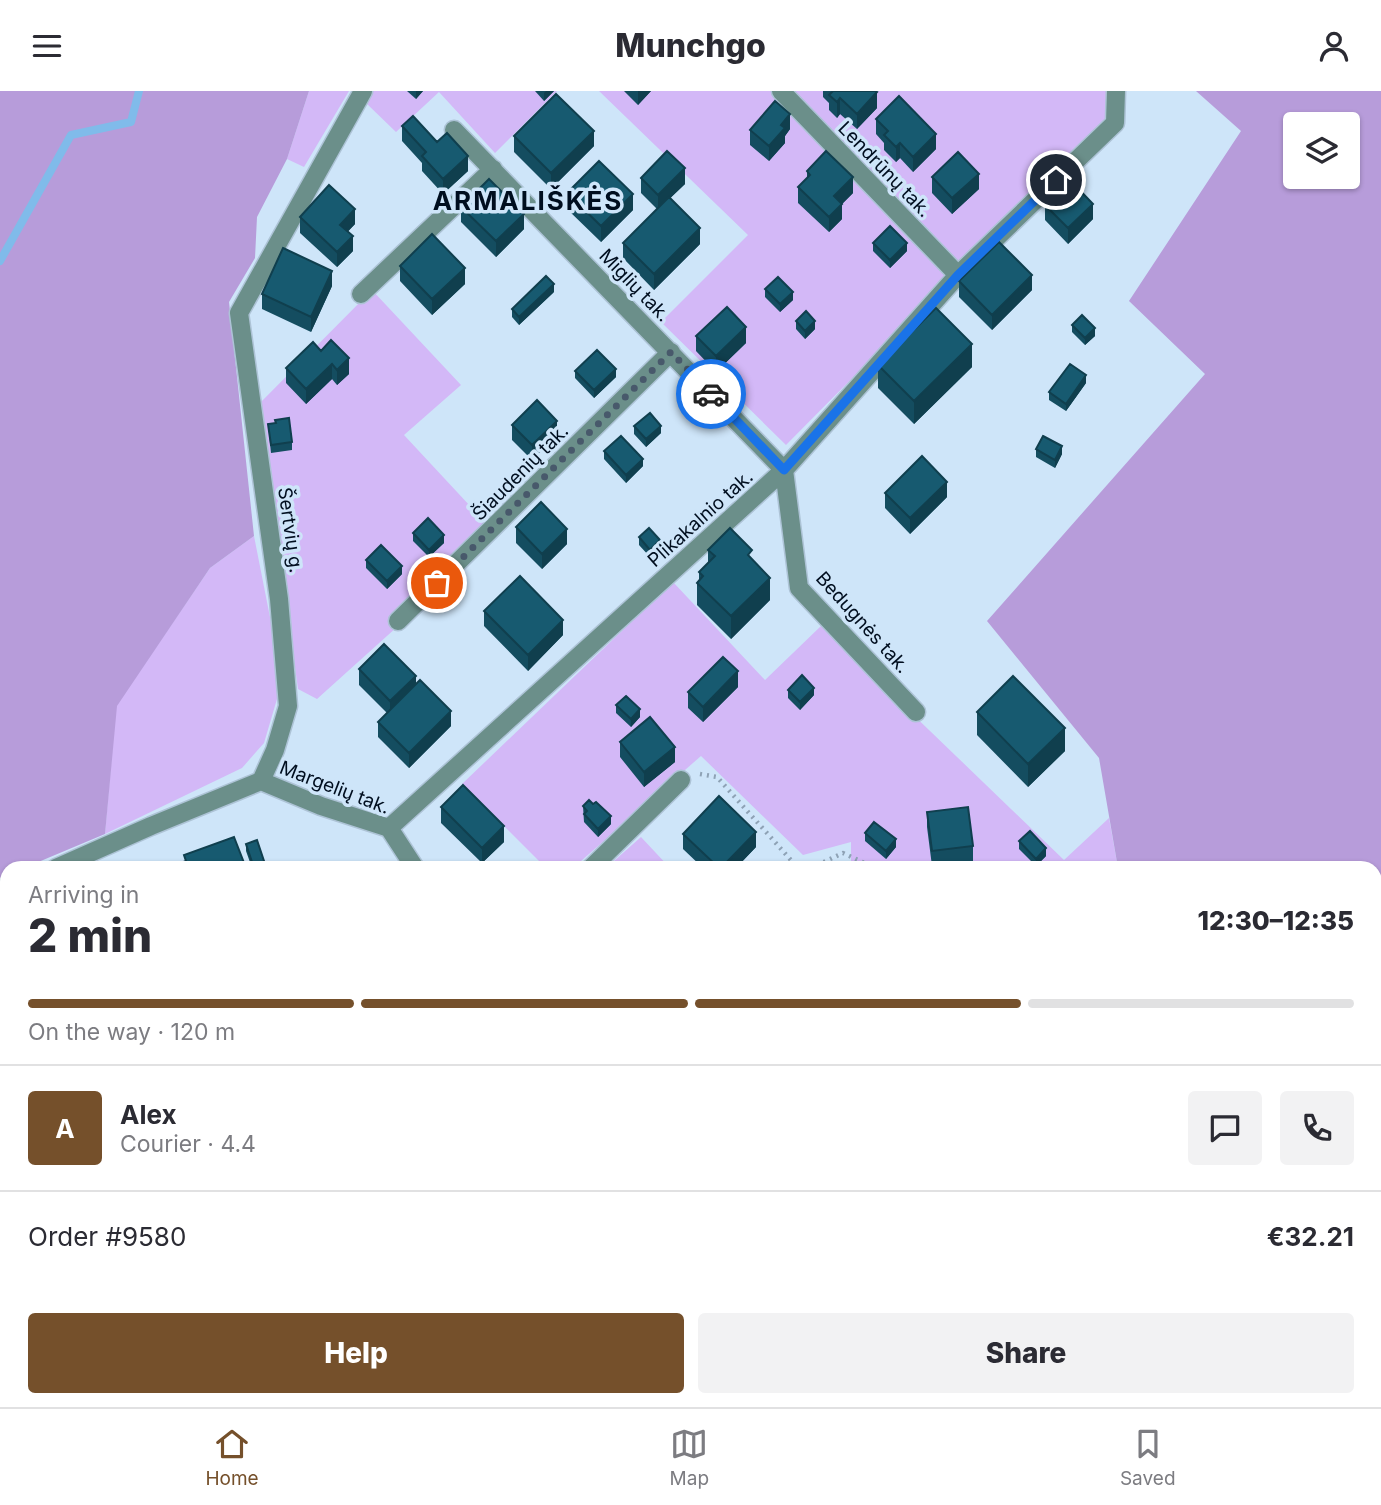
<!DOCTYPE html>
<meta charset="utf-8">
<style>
body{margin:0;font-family:Inter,sans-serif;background:#f2f2f3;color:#2b2b33;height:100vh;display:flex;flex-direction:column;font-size:26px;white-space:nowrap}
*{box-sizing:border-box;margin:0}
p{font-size:23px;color:#7c7c81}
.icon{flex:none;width:38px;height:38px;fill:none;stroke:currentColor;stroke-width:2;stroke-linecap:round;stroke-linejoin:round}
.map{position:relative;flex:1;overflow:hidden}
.drawer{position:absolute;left:0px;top:770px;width:1382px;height:546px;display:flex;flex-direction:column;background:#fff;border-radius:21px 21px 0 0;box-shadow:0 2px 5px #0004}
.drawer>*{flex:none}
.controls{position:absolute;left:1283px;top:21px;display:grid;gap:14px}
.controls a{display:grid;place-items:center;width:77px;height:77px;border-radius:7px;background:#fff;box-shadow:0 2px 5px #0004;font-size:35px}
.pin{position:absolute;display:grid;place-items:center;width:60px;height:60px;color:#fff;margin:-30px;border:4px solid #fff;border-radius:50%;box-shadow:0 2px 7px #0007}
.courier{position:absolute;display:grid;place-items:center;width:70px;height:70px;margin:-35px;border:5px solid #1a73e8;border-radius:50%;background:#fff;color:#222;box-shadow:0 2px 9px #0007}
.head em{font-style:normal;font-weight:800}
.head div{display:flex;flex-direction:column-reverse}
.head{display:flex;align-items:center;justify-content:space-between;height:119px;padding:0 28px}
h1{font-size:46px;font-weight:800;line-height:52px}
.bar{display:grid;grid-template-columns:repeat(4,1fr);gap:10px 7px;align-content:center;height:84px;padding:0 28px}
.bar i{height:9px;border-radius:5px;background:#e1e1e2}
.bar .current{background:#75502b}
.bar p{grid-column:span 4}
.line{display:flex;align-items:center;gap:18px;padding:0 28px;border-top:2px solid #e1e1e2}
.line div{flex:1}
.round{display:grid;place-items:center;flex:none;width:74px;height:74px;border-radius:7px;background:#f2f2f3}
.primary-button{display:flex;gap:14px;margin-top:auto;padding:14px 28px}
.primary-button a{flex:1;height:80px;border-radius:7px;background:#75502b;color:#fff;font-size:28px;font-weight:800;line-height:80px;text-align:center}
.primary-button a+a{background:#f2f2f3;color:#2b2b33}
header{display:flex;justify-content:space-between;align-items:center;height:91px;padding:0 28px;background:#fff;font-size:32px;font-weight:800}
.menu{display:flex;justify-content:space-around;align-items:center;height:98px;border-top:2px solid #e1e1e2;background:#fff;font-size:19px;color:#7c7c81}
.menu a{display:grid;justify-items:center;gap:4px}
.menu .current{color:#75502b}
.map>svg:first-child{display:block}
.green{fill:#d3b8f7}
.forest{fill:#b79cda;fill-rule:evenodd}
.water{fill:#80bbea}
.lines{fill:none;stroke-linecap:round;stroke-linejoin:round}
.stream{stroke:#80bbea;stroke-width:8}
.minor-casing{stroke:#adc3d6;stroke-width:21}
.path{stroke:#8ea2b5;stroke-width:4.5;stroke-dasharray:2 5;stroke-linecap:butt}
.minor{stroke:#6b8f8a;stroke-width:18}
.wall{fill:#144d60}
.shaded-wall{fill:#103f4e}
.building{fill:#175a70;stroke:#103f4e;stroke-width:2}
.done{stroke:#48596b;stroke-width:7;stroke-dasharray:0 12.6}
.route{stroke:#1a73e8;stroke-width:9}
.labels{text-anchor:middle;stroke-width:7;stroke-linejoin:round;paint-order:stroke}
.street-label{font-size:19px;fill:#000e1f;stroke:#cee5f9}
.district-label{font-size:26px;font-weight:bold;letter-spacing:2px;fill:#000e1f;stroke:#cee5f9}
</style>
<header><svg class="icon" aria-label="menu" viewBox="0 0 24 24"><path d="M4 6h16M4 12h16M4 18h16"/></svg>Munchgo<svg class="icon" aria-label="person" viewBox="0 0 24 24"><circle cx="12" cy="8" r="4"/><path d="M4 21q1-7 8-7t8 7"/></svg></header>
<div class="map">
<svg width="1381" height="1316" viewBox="0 0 1381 1316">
<rect width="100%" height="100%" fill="#cee5f9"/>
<path class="green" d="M309,0H349L304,76L287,68Z
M373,0H557L495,62L439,1L396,41L366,12Z
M599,0H1107L1108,29L786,354L661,231L748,144Z
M372,199L461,294L404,344L498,445L317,608L298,598L259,313Z
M254,445L279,572L277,608L264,652L242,677L105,743L116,615L210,477Z
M673,491L765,589L821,535L1064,769L1109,727L1118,777H839L851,771V751L803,764L701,665L573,777H546L462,693Z
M641,746L670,777H606Z
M510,1309H666L669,1316H512Z
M796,1309H841L840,1316H799Z"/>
<path class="forest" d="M0,0H309L287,68L257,126L255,167L229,211L254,445L210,477L117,615L105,743L24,777H7V784L0,787Z
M1196,0H1381V1316H840L841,1309H1376V777H1118L1099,667L987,530L1205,283L1129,210L1241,40ZM1348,33V86H1295V33Z"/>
<path class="water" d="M52,1309H90L89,1316H55Z"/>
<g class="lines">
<path class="stream" d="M0,170L71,44L131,31L139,0
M1376,1102L1381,1101
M0,1116L7,1141
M27,1309L28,1316
M1072,1316L1077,1309"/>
<g class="minor-casing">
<path id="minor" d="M781,0L958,184
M454,39L784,379L799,497L916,621
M361,203L493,78
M398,530L671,261
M261,690L321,715L389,737L415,777
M389,737L784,379L958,184L1115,32L1116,0
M56,777L151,735L261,690L275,659L288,615L279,508L239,222L363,0
M591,777L681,689
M0,808L7,813
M281,1309L284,1316
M500,1309L503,1316
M782,1309L784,1316"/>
</g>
<path class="path" d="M700,683L717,686L798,777
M811,777L843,762L875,777"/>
<use href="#minor" class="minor"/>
</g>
<path class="wall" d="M407,0H423L416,8Z
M535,0H554L544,10Z
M624,0H651L638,14Z
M823,0H875L877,17L857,38L840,23L837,27L829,19V12L823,6Z
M876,28L936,58L913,81L900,67L896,71L884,59V52L876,43Z
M402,35L437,51L468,80L443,103L422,80V72L402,50Z
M790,38L785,45V52L769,70L750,54V39Z
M514,45L594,55L551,98L514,61Z
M807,80L853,102L842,113V128L829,141L798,112V96L807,87Z
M932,86L979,98L952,123L932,102Z
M641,87L685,93L670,107L700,153L654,199L623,167V152L657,118L641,102Z
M567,102L633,119L601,151L567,118Z
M1045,114L1093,128L1068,153L1045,129Z
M461,116L524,138L496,166L461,131Z
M300,126L355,133L348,140L353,160L337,176L300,142Z
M873,152L907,160L890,177L873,160Z
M400,175L465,193L432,224L400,190Z
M959,190L1032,199L992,239L959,206Z
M332,195L311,241L262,218V203Z
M765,198L793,209L780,221L765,206Z
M554,201L519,234L512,226V218Z
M796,230L815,238L805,248L796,238Z
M1072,234L1095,245L1085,254L1072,241Z
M696,245L746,252L716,281L696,260Z
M321,260L349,283L337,294L332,288L306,313L286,292V277Z
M878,274L972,276L914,333L878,297Z
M575,280L616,286L594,307L575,287Z
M1086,292L1066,320L1049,309V301Z
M276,332L292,351V359L271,362L268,333Z
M512,334L557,345L532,369L512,349Z
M634,335L661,342L646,356L634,343Z
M1036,358L1062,363L1055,377L1036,366Z
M604,360L643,375L626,392L604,368Z
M885,402L947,406L910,443L885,417Z
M516,436L567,453L542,478L516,452Z
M413,442L444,452L429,466L413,450Z
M639,446L660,457L650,466L639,454Z
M708,459L752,468L770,509L731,548L697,514V492L699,490V481L708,472Z
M366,469L402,483L387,498L366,477Z
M484,520L563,544L528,580L484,535Z
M359,578L416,593L451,635L409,677L378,646V631L387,622L359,594Z
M738,596L703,631L688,617V601Z
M788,599L814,604L800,619L788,607Z
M616,614L640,626L631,636L616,622Z
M977,621L1065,660L1028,696L977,644Z
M620,651L675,671L644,696L620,666Z
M583,715L611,733L598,746L584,731Z
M441,716L504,751L482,772L441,732Z
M927,721L973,755V770L932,775L927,736Z
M865,742L896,756L886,768L865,750Z
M683,743L756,756L736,777H703L683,758Z
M1019,750L1046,765L1036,775L1019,758Z
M246,753L266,777H252L246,760Z
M179,1309H240V1312L239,1313L240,1316H181Z
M338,1309H376V1313L370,1316H341Z
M433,1309H473V1313L467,1316H436Z"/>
<path class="shaded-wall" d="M416,0H423L416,8Z
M546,0H554L544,10V2Z
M638,0H651L638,14Z
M877,1V17L857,38V23Z
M840,7V23L837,27V11Z
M790,23V38L785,45V52L769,70V55L781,34Z
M594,40V55L551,98V82Z
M936,43V58L913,81V66Z
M900,52V67L896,71V56Z
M468,65V80L443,103V88Z
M685,77V93L658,119V104Z
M979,83V98L952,123V107Z
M853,86V102L834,121V105Z
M633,103V119L601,151V135Z
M842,113V128L829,141V126Z
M1093,113V128L1068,153V137Z
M355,118V133L340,149V134Z
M524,123V138L496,166V150Z
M700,137V153L654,199V183Z
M353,145V160L337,176V161Z
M907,152V160L890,177V169Z
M465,177V193L432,224V208Z
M332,180V195L311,241V226Z
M1032,184V199L992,239V224Z
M554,193V201L519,234V226Z
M793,201V209L780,221V213Z
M815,230V238L805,248V240Z
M746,236V252L716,281V265Z
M1095,237V245L1085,254V247Z
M972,253V276L914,333V310Z
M349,267V283L337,294V279Z
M332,273V288L306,313V298Z
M616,278V286L594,307V299Z
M1086,284V292L1066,320V313Z
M557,330V345L532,369V354Z
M661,335V342L646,356V348Z
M1062,355V363L1055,377V369Z
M643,368V375L626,392V384Z
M947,391V406L910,443V427Z
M567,438V453L542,478V463Z
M444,444V452L429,466V459Z
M660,449V457L650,466V459Z
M402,475V483L387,498V490Z
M770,487V509L731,548V525Z
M563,529V544L528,580V564Z
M738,580V596L703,631V616Z
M416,585V600L390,626V610Z
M814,597V604L800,619V611Z
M640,618V626L631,636V628Z
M451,620V635L409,677V662Z
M1065,637V660L1028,696V673Z
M675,656V671L644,696V681Z
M611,725V733L598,746V738Z
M504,735V751L482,772V757Z
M756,741V756L736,777H721Z
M896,748V756L886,768V760Z
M1046,757V765L1036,775V768Z
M7,874V889L0,893V878Z
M349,1309H376V1313L370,1316H345V1311Z
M448,1309H473V1313L467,1316H441V1312Z"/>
<path class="building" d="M833,0H875L877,1L857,23L840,7L837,11L829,4Z
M556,3L594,40L551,82L514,45Z
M899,5L936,43L913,66L900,52L896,56L884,44L888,40L876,28Z
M775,10L790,23L781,34L785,37L769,55L750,39Z
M413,25L437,51L447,42L468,65L443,88L422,65L426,61L402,35Z
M667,60L685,77L658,104L641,87Z
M826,60L853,86L834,105L842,113L829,126L798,96L810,84L807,80Z
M958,61L979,83L952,107L932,86Z
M599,70L633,103L601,135L567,102Z
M489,88L524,123L496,150L461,116Z
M1070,89L1093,113L1068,137L1045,114Z
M329,94L355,118L340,134L353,145L337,161L300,126Z
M669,106L700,137L654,183L623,152Z
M890,135L907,152L890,169L873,152Z
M432,143L465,177L432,208L400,175Z
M999,151L1032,184L992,224L959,190Z
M283,157L332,180L311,226L262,203Z
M546,185L554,193L519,226L512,218Z
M778,186L793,201L780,213L765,198Z
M727,216L746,236L716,265L696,245Z
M936,217L972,253L914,310L878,274Z
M806,220L815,230L805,240L796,230Z
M1082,224L1095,237L1085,247L1072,234Z
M331,249L349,267L337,279L332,273L306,298L286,277L313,251L321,260Z
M597,259L616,278L594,299L575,280Z
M1070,273L1086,284L1066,313L1049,301Z
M537,309L557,330L532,354L512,334Z
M650,322L661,335L646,348L634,335Z
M289,327L292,351L271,354L268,333L276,332L275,329Z
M621,345L643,368L626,384L604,360Z
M1043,345L1062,355L1055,369L1036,358Z
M922,365L947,391L910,427L885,402Z
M541,411L567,438L542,463L516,436Z
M428,427L444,444L429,459L413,442Z
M649,437L660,449L650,459L639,446Z
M730,437L752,459L748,464L770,487L731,525L697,492L703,485L699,481L715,465L708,459Z
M381,454L402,475L387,490L366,469Z
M520,485L563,529L528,564L484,520Z
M384,553L416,585L390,610L359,578Z
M723,566L738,580L703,616L688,601Z
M802,584L814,597L800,611L788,599Z
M1013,585L1065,637L1028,673L977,621Z
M420,589L451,620L409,662L378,631Z
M626,605L640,618L631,628L616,614Z
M650,626L675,656L644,681L620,651Z
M463,694L504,735L482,757L441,716Z
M719,705L756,741L721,777H719L683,743Z
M589,709L593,713L596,711L611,725L598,738L584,723L587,720L583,715Z
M968,716L973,755L932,760L927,721Z
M874,731L896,748L886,760L865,742Z
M1030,740L1046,757L1036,768L1019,750Z
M234,746L246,777H168L186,770L184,764Z
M257,749L266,776L262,777H254L246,753Z
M0,847L7,852V874L0,878Z
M161,1309H174L177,1316H153L152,1313Z
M185,1309H237L240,1316H188Z"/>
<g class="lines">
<path class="done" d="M437,492L671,261L711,303"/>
<path class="route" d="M711,303L784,379L958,184L1056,89"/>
</g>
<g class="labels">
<g class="street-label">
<text transform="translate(885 78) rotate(46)" y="7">Lendrūnų tak.</text>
<text transform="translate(635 194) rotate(46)" y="7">Miglių tak.</text>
<text transform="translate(520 381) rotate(-45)" y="7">Šiaudenių tak.</text>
<text transform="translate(700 427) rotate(-42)" y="7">Plikakalnio tak.</text>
<text transform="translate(291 439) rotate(82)" y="7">Šertvių g.</text>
<text transform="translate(863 531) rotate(48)" y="7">Bedugnės tak.</text>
<text transform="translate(335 696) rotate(21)" y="7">Margelių tak.</text>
</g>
<g class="district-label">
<text x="528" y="119">ARMALIŠKĖS</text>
</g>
</g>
</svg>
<div class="controls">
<a><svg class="icon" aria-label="layers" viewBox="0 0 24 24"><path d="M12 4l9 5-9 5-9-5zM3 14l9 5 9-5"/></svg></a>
</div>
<div class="pin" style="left:437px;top:492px;background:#ea580c"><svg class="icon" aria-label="bag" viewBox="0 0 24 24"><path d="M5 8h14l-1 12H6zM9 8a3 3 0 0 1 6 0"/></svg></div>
<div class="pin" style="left:1056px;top:89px;background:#1f2937"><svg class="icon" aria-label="home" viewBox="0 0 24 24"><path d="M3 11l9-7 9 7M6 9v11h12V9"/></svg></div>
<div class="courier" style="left:711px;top:303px"><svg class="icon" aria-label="car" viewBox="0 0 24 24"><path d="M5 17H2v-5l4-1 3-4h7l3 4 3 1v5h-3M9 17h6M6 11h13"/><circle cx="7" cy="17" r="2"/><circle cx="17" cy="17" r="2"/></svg></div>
<section class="drawer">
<div class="head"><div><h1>2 min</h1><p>Arriving in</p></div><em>12:30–12:35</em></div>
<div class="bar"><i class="current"></i><i class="current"></i><i class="current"></i><i></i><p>On the way · 120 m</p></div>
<div class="line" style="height:126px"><b class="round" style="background:#75502b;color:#fff">A</b><div><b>Alex</b><p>Courier · 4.4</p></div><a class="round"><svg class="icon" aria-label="chat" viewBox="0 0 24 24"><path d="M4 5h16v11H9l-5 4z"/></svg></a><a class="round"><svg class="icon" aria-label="phone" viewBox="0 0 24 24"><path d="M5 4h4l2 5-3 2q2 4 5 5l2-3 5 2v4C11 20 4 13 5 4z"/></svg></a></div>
<div class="line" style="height:91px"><div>Order #9580</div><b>€32.21</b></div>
<div class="primary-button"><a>Help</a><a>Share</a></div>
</section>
</div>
<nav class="menu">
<a class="current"><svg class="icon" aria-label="home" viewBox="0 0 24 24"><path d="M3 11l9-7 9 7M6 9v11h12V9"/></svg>Home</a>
<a><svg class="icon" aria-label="map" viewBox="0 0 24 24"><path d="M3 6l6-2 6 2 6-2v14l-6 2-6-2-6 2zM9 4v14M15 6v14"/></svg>Map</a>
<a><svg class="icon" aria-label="saved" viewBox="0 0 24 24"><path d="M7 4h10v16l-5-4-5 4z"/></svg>Saved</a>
</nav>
